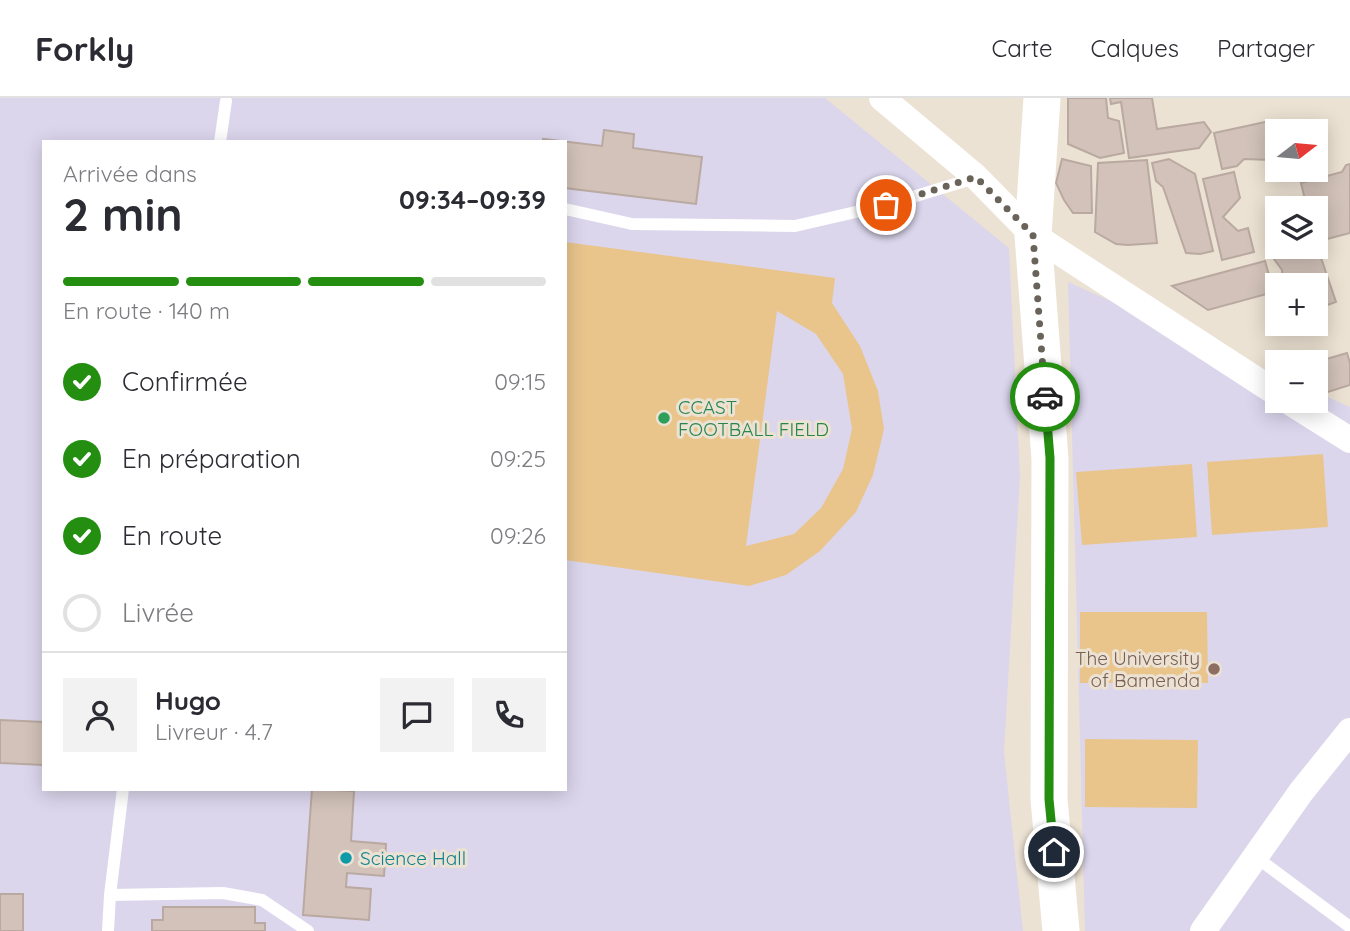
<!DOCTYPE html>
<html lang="fr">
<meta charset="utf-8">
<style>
body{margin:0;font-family:Quicksand,sans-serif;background:#f2f2f3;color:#2b2b33;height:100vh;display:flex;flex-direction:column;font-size:26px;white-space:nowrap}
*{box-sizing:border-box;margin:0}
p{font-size:23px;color:#7c7c81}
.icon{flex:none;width:38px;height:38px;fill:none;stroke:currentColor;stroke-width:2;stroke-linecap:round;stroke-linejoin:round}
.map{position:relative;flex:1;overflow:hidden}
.side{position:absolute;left:42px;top:42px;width:525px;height:651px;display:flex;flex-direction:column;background:#fff;border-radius:0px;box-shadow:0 4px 18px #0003}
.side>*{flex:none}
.needle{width:46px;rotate:74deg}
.controls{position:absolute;left:1265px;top:21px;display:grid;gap:14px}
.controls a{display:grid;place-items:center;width:63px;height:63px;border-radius:0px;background:#fff;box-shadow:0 4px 18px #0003;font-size:35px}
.pin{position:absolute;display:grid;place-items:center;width:60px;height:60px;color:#fff;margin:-30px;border:4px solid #fff;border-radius:50%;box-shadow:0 2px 7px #0007}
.courier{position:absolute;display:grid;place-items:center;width:70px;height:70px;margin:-35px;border:5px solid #248e11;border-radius:50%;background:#fff;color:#222;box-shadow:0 2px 9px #0007}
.headline em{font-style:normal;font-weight:800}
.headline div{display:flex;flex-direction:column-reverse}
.headline{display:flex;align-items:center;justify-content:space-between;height:119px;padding:0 21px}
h1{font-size:46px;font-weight:800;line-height:52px}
.bar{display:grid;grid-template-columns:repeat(4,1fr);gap:10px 7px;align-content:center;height:84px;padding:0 21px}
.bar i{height:9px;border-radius:5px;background:#e1e1e2}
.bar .selected{background:#248e11}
.bar p{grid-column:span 4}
.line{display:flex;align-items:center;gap:18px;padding:0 21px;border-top:2px solid #e1e1e2}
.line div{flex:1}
.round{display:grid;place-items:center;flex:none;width:74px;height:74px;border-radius:0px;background:#f2f2f3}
ol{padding:0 21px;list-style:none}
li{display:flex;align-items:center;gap:21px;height:77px}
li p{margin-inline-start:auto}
li .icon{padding:7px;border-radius:50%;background:#248e11;color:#fff;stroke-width:4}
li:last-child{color:#7c7c81}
li i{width:38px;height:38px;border:4px solid #e1e1e2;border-radius:50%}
header{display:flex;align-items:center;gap:42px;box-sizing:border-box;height:98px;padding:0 35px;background:#fff;border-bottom:2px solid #e1e1e2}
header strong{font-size:33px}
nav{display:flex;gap:38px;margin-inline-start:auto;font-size:24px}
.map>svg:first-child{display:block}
.education{fill:#dbd6ec;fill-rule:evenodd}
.green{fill:#e9c58c;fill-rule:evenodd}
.building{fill:#d2c2b9;stroke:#b9a9a0;stroke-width:2}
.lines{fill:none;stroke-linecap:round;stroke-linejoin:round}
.lane{stroke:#fff;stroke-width:12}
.street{stroke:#fff;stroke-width:26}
.secondary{stroke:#fff;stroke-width:37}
.done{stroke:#69635a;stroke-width:7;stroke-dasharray:0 12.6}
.route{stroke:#248e11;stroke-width:9}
.leisure-dot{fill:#2e9e5b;stroke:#ece2d3;stroke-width:2.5}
.education-dot{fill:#8d6e63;stroke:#ece2d3;stroke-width:2.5}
.culture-dot{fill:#0f9aa8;stroke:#ece2d3;stroke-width:2.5}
.labels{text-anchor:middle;stroke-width:6;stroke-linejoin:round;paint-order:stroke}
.leisure-label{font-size:19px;fill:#27864d;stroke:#ece2d3;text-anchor:start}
.education-label{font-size:19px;fill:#785e54;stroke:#ece2d3;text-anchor:end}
.culture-label{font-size:19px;fill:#0d838f;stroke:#ece2d3;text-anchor:start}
</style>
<header>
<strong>Forkly</strong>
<nav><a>Carte</a><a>Calques</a><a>Partager</a></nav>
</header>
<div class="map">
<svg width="1350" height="833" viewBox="0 0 1350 833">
<rect width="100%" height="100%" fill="#ece2d3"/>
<path class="education" d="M0,0H825L1009,150L1020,378L1004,654L1023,833H0ZM44,44H565V691H44Z
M1068,184L1277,277L1278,303H1316V294L1350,309V833H1085Z"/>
<path class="green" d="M565,144L835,180L832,205L860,248L878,293L884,331L873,377L856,414L820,453L786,477L749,488L565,462ZM777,213L816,236L843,276L852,331L843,371L821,410L794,436L746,448Z
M1323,356L1328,429L1212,437L1207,364Z
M1192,366L1197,439L1082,447L1076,374Z
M1080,514H1207L1208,585H1080Z
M1085,641L1198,642L1197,710L1085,709Z"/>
<path class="building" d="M1068,0H1106L1108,20L1119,23L1124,55L1100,60L1068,46Z
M1110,0H1152L1157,31L1204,24L1211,34L1199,50L1129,60L1121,4L1111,6Z
M1270,23L1274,42L1273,62L1244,61L1237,68L1222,71L1214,35Z
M604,32L634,36L633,50L702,59L696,106L565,90V44H543V41L602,48Z
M1062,61L1091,68L1092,115H1073L1064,102L1056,85Z
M1169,61L1195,76L1213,153L1200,156L1186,155L1163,89L1156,83L1152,65Z
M1147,62L1157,145L1128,147L1116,146L1095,134L1098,65Z
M1350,66V135L1316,144V110H1307L1301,85L1342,74L1346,67Z
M1234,74L1240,100L1223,119L1238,133L1248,130L1254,154L1222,162L1203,81Z
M1317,148L1336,204L1316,211V187L1283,186L1282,172L1274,161L1286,152L1290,157Z
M1265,163L1274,194L1208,212L1172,188Z
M1347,255L1350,265V287L1318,297L1316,289V264Z
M0,622L44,624V667L0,665Z
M312,691L354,693L351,743L386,746L384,778L347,775L346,789L371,791L369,822L303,817Z
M0,796H23V833H0Z
M163,809H255V825H265V833H152V822H163Z"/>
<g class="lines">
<path class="lane" d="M220,44L226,3
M565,111L632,126L795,128L886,107L975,80
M1256,759L1350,829
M110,797L223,795L262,802L308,833
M108,833L110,797L123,691"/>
<path class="street" d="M882,0L976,79L1033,137L1278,296
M1288,303L1350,342
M1203,833L1301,694L1350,633"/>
<path class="secondary" d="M1042,0L1033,137L1050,361L1049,701L1061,833"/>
</g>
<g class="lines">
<path class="done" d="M886,107L976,79L1033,137L1045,299"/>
<path class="route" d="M1045,299L1050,360L1049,701L1054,754"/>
</g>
<circle class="leisure-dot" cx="664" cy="320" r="7"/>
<circle class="education-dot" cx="1214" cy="571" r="7"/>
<circle class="culture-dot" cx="346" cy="760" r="7"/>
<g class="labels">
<g class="leisure-label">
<text x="678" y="316">CCAST<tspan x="678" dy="22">FOOTBALL FIELD</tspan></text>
</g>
<g class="education-label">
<text x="1200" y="567">The University<tspan x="1200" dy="22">of Bamenda</tspan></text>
</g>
<g class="culture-label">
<text x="360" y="767">Science Hall</text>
</g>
</g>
</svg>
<div class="controls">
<a><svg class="needle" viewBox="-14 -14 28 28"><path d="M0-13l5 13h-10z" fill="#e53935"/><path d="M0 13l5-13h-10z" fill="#7c7c81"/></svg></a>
<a><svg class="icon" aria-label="layers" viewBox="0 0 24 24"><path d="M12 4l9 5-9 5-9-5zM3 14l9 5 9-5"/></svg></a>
<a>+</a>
<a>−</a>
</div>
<div class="pin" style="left:886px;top:107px;background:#ea580c"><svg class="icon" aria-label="bag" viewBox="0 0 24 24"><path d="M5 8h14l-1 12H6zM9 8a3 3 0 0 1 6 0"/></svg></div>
<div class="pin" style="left:1054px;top:754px;background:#1f2937"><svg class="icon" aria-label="home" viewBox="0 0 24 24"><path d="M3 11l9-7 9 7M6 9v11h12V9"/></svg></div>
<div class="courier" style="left:1045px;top:299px"><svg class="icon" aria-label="car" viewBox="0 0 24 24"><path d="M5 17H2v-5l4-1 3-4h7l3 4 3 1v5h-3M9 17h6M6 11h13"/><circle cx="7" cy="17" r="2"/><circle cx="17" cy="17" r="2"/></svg></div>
<section class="side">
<div class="headline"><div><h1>2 min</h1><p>Arrivée dans</p></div><em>09:34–09:39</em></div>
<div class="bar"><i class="selected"></i><i class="selected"></i><i class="selected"></i><i></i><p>En route · 140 m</p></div>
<ol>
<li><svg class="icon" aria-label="check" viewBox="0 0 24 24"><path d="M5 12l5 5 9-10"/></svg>Confirmée<p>09:15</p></li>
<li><svg class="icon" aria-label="check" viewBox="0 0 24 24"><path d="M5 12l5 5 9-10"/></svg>En préparation<p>09:25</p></li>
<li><svg class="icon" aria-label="check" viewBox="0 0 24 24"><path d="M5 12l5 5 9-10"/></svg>En route<p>09:26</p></li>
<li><i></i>Livrée</li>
</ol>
<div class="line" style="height:126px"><a class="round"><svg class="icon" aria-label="person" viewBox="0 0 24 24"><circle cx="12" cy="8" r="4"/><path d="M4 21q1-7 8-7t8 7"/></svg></a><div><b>Hugo</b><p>Livreur · 4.7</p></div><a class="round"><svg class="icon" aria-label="chat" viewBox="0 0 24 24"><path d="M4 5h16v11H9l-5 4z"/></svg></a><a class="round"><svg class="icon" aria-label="phone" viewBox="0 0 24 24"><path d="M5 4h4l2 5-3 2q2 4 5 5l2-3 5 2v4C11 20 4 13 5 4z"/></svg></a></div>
</section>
</div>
